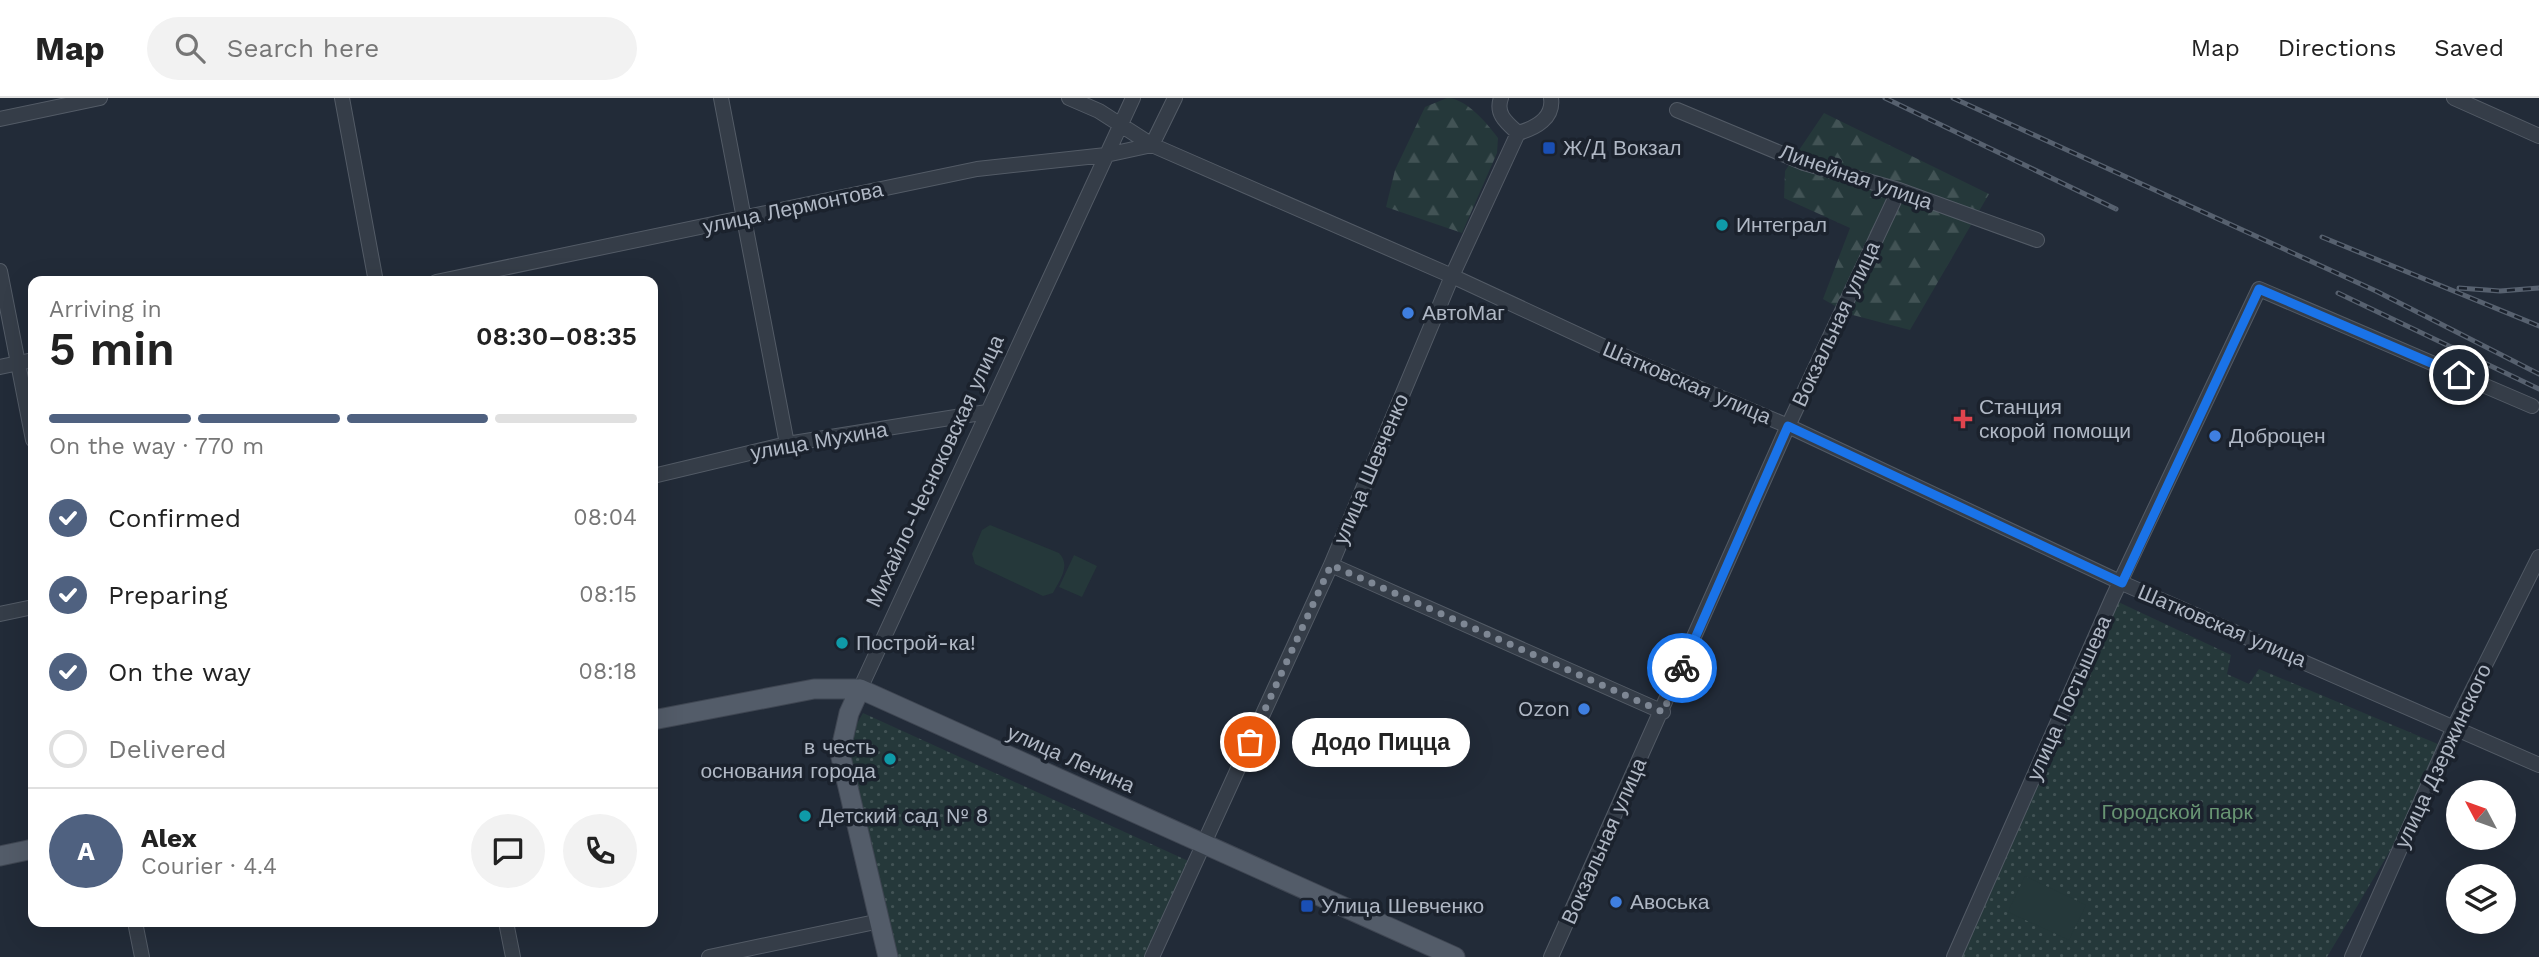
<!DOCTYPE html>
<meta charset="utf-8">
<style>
body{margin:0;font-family:"Work Sans",sans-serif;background:#f2f2f2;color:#222;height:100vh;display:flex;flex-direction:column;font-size:26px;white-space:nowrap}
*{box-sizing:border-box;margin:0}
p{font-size:23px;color:#767676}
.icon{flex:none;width:38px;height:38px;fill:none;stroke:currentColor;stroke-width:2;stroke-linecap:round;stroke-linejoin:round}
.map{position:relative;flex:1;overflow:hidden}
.side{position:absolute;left:28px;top:178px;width:630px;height:651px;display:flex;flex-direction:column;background:#fff;border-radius:14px;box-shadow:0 7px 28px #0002}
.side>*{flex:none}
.needle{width:46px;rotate:311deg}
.fabs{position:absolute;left:2446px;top:682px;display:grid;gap:14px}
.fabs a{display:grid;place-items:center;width:70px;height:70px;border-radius:50%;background:#fff;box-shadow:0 7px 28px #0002;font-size:35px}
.pin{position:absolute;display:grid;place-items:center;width:60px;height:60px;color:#fff;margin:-30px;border:4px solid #fff;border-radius:50%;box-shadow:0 2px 7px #0007}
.courier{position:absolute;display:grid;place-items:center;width:70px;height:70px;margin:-35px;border:5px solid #1a73e8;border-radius:50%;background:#fff;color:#222;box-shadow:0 2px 9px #0007}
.bubble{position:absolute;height:49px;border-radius:24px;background:#fff;box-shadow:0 7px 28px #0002;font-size:23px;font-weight:600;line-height:49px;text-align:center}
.overview em{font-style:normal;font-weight:600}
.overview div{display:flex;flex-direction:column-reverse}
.overview{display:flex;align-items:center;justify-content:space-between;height:119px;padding:0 21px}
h1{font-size:46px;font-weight:600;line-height:52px}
.bar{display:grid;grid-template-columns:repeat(4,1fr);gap:10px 7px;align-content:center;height:84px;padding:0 21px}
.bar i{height:9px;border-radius:5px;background:#e0e0e0}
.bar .selected{background:#4f6180}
.bar p{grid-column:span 4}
.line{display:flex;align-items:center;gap:18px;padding:0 21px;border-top:2px solid #e0e0e0}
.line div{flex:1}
.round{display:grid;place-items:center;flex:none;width:74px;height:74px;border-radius:37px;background:#f2f2f2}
ol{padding:0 21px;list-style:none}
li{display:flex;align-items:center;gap:21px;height:77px}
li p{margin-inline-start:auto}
li .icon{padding:7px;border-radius:50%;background:#4f6180;color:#fff;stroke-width:4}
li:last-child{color:#767676}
li i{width:38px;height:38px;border:4px solid #e0e0e0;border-radius:50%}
header{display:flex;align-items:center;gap:42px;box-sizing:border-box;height:98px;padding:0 35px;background:#fff;border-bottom:2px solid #e0e0e0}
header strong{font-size:33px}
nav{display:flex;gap:38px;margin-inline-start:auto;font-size:24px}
.search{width:490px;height:63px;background:#f2f2f2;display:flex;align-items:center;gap:18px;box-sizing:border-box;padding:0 24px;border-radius:38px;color:#767676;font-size:26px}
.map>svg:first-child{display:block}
.grass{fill:url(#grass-dots)}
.forest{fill:url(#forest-firs)}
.pitch{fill:#25383a}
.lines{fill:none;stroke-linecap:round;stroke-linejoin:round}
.minor-casing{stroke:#535b66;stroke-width:16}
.major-casing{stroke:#3f4652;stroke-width:21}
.minor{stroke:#353d48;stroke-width:14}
.major{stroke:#535c69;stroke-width:19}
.rail-casing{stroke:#57616f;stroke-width:5}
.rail{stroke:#1b222d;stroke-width:2.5;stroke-dasharray:8;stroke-linecap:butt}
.done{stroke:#7e8794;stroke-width:7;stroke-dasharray:0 12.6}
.route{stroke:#1a73e8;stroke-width:9}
.transit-dot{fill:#1a4fb4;stroke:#1b222d;stroke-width:2.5}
.culture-dot{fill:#0f9aa8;stroke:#1b222d;stroke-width:2.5}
.shop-dot{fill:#3f7fe0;stroke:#1b222d;stroke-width:2.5}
.health-dot{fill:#e0444e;stroke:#1b222d;stroke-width:2.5}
.labels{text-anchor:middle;stroke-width:7;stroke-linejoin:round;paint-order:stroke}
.poi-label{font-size:21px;fill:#b0b8c5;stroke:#1b222d;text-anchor:start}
.street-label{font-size:21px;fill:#b0b8c5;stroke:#1b222d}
.park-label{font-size:21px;fill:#689473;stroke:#1b222d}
</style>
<header>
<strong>Map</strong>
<div class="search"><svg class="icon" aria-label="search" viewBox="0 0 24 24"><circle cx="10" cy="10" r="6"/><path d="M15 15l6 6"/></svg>Search here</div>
<nav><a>Map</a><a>Directions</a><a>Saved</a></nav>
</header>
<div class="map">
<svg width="2539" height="859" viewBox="0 0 2539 859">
<defs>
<pattern id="grass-dots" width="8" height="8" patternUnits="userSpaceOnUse" patternTransform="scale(1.75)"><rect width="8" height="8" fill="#25383a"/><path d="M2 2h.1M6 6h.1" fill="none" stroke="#425355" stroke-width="1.8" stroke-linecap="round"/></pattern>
<pattern id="forest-firs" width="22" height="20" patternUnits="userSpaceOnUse" patternTransform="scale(1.75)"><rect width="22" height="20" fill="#25383a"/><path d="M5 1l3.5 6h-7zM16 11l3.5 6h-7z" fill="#425355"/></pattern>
</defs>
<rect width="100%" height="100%" fill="#222b38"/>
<path class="grass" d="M2112,501L2231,557L2227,576L2249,586L2259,571L2445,649L2426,692L2327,859H1954Z
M863,615L1195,766L1150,859H895L840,655Z"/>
<path class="forest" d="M1447,0C1466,0 1487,25 1498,40L1497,55L1462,135L1386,109L1395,72L1425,9Z
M1824,15L1989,96L1910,232L1849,216L1823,201L1850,130L1784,100L1785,73Z"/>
<path class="pitch" d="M990,427L1059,455C1071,467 1060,482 1053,495L1043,498L975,466L972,456L982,432Z
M1074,457L1097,468L1082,499L1059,489Z
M2025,778L2086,807L2069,842L2008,814Z"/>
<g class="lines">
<g class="minor-casing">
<path id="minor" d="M342,0L376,184
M721,0L787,346
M1069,0L1099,13L1152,47L1452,178L1639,265L1788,328L2122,485L2539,667
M1501,0C1495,16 1507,25 1518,35
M2454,0L2539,38
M1677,12L1804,65L1899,92L2037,142
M0,21L100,0
M0,173L33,342
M436,184L977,71L1106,57L1152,47L1175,0
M0,269L33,262
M653,378L787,346L987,314
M1331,467L1663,614
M0,516L33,509
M860,591L1133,0
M135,824L142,859
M506,824L513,859
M709,859L880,823
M1152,859L1331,467L1452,178L1518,35C1536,30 1554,20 1551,0
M1551,859L1788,328L1899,92
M1954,859L2112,501L2259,191L2532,308
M2352,859L2454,629L2539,459"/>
</g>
<g class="major-casing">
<path id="major" d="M860,591L849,615L840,655L888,859
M653,622L814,591H860L1455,859
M0,758L33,751"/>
</g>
<use href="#minor" class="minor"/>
<use href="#major" class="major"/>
<g class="rail-casing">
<path id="rail" d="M1885,0L2116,111
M1953,0L2376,193L2539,276
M2322,139L2539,228
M2459,190L2500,193L2539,190
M2338,195L2539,291"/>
</g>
<use href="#rail" class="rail"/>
</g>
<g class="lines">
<path class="done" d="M1250,644L1331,467L1663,614L1682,570"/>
<path class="route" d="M1682,570L1788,328L2122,485L2259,191L2459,277"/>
</g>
<g class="transit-dot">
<rect x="1542" y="43" width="14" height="14" rx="3.5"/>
<rect x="1300" y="801" width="14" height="14" rx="3.5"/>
</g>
<g class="culture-dot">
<circle cx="1722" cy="127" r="7"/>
<circle cx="842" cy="545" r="7"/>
<circle cx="890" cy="661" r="7"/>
<circle cx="805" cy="718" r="7"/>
</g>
<g class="shop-dot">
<circle cx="1408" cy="215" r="7"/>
<circle cx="2215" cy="338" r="7"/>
<circle cx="1584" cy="611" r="7"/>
<circle cx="1616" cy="804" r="7"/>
</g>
<path class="health-dot" d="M1959.5 310.5h7v7h7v7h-7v7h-7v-7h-7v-7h7z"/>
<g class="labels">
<g class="poi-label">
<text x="1563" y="57">Ж/Д Вокзал</text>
<text x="1736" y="134">Интеграл</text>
<text x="1422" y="222">АвтоМаг</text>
<text x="1979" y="316">Станция<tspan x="1979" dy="24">скорой помощи</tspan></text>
<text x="2229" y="345">Доброцен</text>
<text x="856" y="552">Построй-ка!</text>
<text x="1570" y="618" text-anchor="end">Ozon</text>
<text x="876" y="656" text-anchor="end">в честь<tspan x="876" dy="24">основания города</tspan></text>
<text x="819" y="725">Детский сад № 8</text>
<text x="1630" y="811">Авоська</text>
<text x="1321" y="815">Улица Шевченко</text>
</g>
<g class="street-label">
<text transform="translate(1856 79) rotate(19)" y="7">Линейная улица</text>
<text transform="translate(793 110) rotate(-12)" y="7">улица Лермонтова</text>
<text transform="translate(1836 226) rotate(-65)" y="7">Вокзальная улица</text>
<text transform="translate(1687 285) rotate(23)" y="7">Шатковская улица</text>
<text transform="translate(819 343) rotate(-10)" y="7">улица Мухина</text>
<text transform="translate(1371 371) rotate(-67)" y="7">улица Шевченко</text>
<text transform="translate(935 373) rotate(-65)" y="7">Михайло-Чесноковская улица</text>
<text transform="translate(2222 528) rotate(23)" y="7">Шатковская улица</text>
<text transform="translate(2069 600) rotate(-66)" y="7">улица Постышева</text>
<text transform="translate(2443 658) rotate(-65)" y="7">улица Дзержинского</text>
<text transform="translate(1071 661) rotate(24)" y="7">улица Ленина</text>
<text transform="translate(1604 743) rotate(-66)" y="7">Вокзальная улица</text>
</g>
<g class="park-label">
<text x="2177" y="721">Городской парк</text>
</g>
</g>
</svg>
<div class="fabs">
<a><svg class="needle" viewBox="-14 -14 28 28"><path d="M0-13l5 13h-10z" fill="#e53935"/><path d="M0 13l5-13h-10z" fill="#767676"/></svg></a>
<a><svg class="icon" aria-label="layers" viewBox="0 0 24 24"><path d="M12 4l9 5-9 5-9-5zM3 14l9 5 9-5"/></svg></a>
</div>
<div class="pin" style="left:1250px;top:644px;background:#ea580c"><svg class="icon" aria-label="bag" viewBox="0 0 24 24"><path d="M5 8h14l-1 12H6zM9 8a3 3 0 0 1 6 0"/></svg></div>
<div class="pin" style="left:2459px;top:277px;background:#1f2937"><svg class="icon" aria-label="home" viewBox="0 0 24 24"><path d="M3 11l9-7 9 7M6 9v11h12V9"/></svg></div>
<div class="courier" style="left:1682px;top:570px"><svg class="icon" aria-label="bike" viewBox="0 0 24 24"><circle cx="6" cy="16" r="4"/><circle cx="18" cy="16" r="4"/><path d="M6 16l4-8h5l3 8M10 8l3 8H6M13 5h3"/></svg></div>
<div class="bubble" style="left:1292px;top:620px;width:178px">Додо Пицца</div>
<section class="side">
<div class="overview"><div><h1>5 min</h1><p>Arriving in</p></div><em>08:30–08:35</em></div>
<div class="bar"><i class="selected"></i><i class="selected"></i><i class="selected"></i><i></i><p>On the way · 770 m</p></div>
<ol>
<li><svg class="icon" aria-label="check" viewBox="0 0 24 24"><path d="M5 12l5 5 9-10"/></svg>Confirmed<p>08:04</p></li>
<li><svg class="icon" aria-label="check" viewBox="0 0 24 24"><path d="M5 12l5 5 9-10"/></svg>Preparing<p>08:15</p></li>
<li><svg class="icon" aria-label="check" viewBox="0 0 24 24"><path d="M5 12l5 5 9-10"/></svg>On the way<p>08:18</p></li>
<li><i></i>Delivered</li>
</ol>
<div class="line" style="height:126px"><b class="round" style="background:#4f6180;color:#fff">A</b><div><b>Alex</b><p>Courier · 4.4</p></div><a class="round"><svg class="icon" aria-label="chat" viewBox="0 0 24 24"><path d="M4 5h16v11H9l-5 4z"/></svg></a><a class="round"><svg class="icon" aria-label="phone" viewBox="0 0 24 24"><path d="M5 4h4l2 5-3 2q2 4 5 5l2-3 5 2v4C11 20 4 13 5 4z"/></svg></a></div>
</section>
</div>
